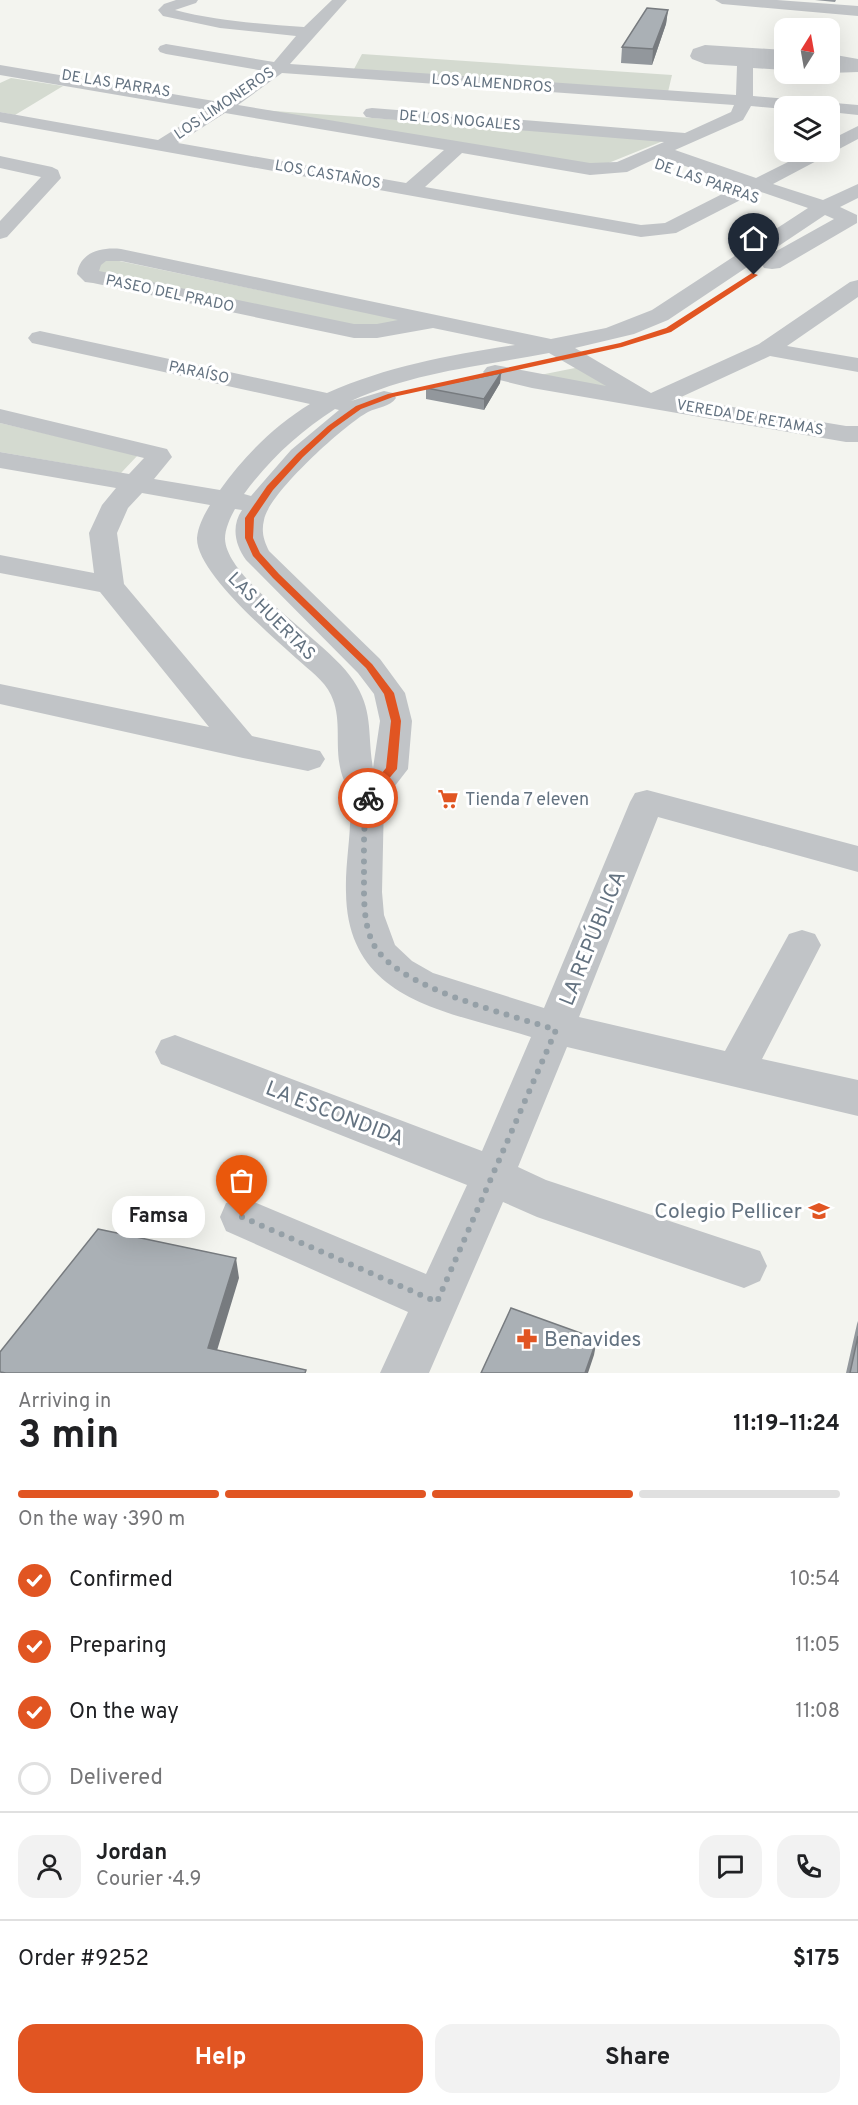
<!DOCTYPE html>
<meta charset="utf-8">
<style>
body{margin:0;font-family:Overpass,sans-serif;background:#f2f2f2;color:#202124;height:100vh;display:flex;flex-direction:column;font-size:22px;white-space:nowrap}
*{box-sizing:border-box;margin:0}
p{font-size:20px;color:#757577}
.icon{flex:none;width:33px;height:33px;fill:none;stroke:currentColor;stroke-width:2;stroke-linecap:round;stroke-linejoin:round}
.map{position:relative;height:1373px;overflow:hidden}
.sheet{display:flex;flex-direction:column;background:#fff;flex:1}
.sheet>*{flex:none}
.needle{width:39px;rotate:11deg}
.tools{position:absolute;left:774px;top:18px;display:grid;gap:12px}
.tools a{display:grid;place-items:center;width:66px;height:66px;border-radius:12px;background:#fff;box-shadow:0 6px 24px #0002;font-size:30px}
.pin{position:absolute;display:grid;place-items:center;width:51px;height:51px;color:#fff;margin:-62px -26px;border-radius:50% 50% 50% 0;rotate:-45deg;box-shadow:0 0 6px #0007}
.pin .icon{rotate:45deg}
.courier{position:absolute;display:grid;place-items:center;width:60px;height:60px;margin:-30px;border:4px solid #e15522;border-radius:50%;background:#fff;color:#222;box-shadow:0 2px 8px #0007}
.bubble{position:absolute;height:42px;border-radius:18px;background:#fff;box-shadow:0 6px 24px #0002;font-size:20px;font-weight:700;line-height:42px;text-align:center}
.head em{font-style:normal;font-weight:700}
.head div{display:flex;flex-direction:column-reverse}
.head{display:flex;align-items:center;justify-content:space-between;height:102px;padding:0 18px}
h1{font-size:39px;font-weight:700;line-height:45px}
.bar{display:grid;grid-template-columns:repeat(4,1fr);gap:9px 6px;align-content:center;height:72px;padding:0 18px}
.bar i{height:8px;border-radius:4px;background:#e0e0e0}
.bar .selected{background:#e15522}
.bar p{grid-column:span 4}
.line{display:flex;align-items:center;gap:15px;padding:0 18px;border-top:2px solid #e0e0e0}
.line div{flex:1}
.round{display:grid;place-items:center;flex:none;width:63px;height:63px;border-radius:18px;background:#f2f2f2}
ol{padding:0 18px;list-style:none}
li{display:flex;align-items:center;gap:18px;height:66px}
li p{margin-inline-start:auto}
li .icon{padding:6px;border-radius:50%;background:#e15522;color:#fff;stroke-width:4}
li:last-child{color:#757577}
li i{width:33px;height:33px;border:3px solid #e0e0e0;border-radius:50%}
.action{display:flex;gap:12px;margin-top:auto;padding:12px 18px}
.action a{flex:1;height:69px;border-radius:18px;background:#e15522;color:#fff;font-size:24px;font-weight:700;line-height:69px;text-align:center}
.action a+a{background:#f2f2f2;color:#202124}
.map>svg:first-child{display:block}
.green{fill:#d4dad0}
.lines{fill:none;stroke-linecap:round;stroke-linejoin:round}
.street{fill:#c1c4c7;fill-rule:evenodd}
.wall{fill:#92979c}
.shaded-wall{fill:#777b7f}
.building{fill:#aab0b5;stroke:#777b7f;stroke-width:1.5}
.route{fill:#e15522}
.done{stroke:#95a0a7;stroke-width:6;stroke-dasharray:0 10.8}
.labels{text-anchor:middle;stroke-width:6;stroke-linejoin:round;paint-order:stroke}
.far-street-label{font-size:15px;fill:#637280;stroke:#fff}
.street-label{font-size:18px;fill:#637280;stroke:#fff}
.poi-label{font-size:18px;fill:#637280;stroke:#fff;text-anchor:start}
.near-street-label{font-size:21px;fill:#637280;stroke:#fff}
.near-poi-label{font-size:21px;fill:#637280;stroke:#fff;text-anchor:end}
</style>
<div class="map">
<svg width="858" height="1373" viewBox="0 0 858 1373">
<rect width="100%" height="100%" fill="#f3f4ef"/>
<path class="green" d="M362,54L672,75L668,92L354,69Z
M11,78L63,86L15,115L0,112V83Z
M260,110L668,139L601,166Z
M105,258L403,320L367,330L93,273Z
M580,367L624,391L540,375Z
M0,423L138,455L121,473L0,452Z"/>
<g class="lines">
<path class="street" d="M176,0H198L196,3L175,10C217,21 261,24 304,27L332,0H347L290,64L736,95L737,66L705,64L692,59L690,56L693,49L705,45L784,50V60L765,59L784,60V70L753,68V96L858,105V115L830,112V106H784V109L751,106L743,120L675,150L756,178L808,152H830V140L858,126V139L773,184L823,200L858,184V198L840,207L857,215V223L780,268L772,269L764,268L761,263L764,258L834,219L825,215L668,320L634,334L575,348L651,393L759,344L850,282L858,280V297L787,346L858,358V372L770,356L679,398L846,426H858V442H846L532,388L487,377L483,372L487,367L495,365L606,386L549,353C481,366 414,372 351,401L384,391L393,393L396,398C390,407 378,407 368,412C344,425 268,494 264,520C261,532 264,541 269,551L380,659L405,693L412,721L408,769L384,800L382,892L384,915L395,945L412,961L433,973L544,1008L630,802L635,793L647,790L858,846V872L658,817L579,1017L725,1051L789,934L802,930L815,934L821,945L762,1059L858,1080V1116L567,1047L518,1167L546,1180L760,1251L767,1266L760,1281L744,1288L537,1217L503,1202L429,1373H380L408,1312L226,1231L220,1217L226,1203L242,1197L426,1274L467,1185L161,1064L155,1052L161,1040L175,1035L482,1151L531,1037C448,1011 347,1002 346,892C345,862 352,832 350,801C349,789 342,779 340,767C335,742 342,718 331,695C324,680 309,670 297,659C272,636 196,572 197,538C198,526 204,515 210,505L142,493L128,508L117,533L124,584L252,736L320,751L325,759L320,767L308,771L243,758L0,704V684L209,727L100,592L0,573V555L94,573L89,533L102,505L116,488L0,468V452L129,474L144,458L0,423V409L167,449L172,457L154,479L220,490C244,456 274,426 310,404L32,343L28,338L32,333L40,331L327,393C388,366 450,355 515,345L433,328L377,338H354L93,283L85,282L77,274C80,252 101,247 121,249L551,339L606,328L652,310L808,208L758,191L676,233L641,237L0,122V112L158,140L206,110L0,75V65L220,102L264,71L166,54L160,52L158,49L160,46L166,44L274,62L296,36L220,28L163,16L158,10L164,4ZM282,73L734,105L731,112L685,133L372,108L366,109L363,113L366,117L372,118L664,142L617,162L590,163L238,105ZM225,113L444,150L406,183L178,143ZM462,153L590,175L627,172L659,157L740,185L665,223L641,225L425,187ZM106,261H121L398,320L377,324H354L99,271L101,265ZM335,409L339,410L291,450L251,496L244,494C269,460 299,432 335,409ZM235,509L242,510C231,526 235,545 246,560L358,673L374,694L380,721L373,768C367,733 374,711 353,680C329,642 227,582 225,539C225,529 230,518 235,509Z
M715,0H777L858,6V16L722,4Z
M830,54L858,59V72L830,73Z
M0,156L52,167L58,170L61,178L7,237L0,239V221L41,177L0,168Z"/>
</g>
<path class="wall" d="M815,0H836L835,2Z
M668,10L666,24L652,65L621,63L622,47Z
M501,373L500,383L484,410L426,399V388Z
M858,1321V1373H846L857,1324Z"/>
<path class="shaded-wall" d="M668,10L666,24L652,65L653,49Z
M501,373L500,383L484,410V399Z
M236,1258L239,1278L212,1367L208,1348Z
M597,1339L594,1355L588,1373H585Z"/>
<path class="building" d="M647,8L668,10L653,49L622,47Z
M501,373L484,399L426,388Z
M98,1229L236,1258L208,1348L306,1370L305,1373H6L0,1372V1352Z
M511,1308L597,1339L585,1373H481Z
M858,1336V1373H850Z"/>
<path class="route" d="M752,273L758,275L671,332L622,347L393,397L361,409L333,429L303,457L273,490L254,518L253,538L260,553L279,574L372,664L394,693L401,721L397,769L371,800H364V795L386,768L391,721L384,694L366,668L273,578L253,556L245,538V518L267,486L297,454L328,426L356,406L388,394L620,343L666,328Z"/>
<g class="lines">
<path class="done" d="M242,1217L437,1302L556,1030C510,1014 394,988 373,943C363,923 364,897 364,875C364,850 363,822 368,798"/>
</g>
<defs>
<g id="supermarket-bare" transform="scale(1.62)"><path d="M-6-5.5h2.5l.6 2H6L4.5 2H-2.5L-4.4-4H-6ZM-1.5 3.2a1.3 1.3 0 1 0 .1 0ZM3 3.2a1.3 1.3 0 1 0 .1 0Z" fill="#e15522" stroke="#fff" stroke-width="2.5" paint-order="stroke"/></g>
<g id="school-bare" transform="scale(1.62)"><path d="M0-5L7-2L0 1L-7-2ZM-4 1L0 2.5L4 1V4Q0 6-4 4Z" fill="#e15522" stroke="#fff" stroke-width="2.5" paint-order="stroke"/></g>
<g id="pharmacy-bare" transform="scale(1.62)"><path d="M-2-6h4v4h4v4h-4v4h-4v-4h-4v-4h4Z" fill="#e15522" stroke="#fff" stroke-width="2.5" paint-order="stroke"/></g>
</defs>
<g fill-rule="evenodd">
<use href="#supermarket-bare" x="448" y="799"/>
<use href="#school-bare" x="819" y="1211"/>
<use href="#pharmacy-bare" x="527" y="1339"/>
</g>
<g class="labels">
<g class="far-street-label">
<text transform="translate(116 83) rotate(9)" y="5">DE LAS PARRAS</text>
<text transform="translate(492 83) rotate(4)" y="5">LOS ALMENDROS</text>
<text transform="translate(224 103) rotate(-34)" y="5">LOS LIMONEROS</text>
<text transform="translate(460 120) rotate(5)" y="5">DE LOS NOGALES</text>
<text transform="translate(328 174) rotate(10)" y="5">LOS CASTAÑOS</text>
<text transform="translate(707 181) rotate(19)" y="5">DE LAS PARRAS</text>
<text transform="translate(170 293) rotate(12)" y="5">PASEO DEL PRADO</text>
<text transform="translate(199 372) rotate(12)" y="5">PARAÍSO</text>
<text transform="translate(750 417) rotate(10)" y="5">VEREDA DE RETAMAS</text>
</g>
<g class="street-label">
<text transform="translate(272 616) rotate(45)" y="6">LAS HUERTAS</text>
</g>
<g class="poi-label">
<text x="465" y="805">Tienda 7 eleven</text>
</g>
<g class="near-street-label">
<text transform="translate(592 938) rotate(-68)" y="7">LA REPÚBLICA</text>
<text transform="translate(335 1113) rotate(21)" y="7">LA ESCONDIDA</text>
</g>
<g class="near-poi-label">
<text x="802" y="1218">Colegio Pellicer</text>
<text x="544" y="1346" text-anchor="start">Benavides</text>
</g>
</g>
</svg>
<div class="tools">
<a><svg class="needle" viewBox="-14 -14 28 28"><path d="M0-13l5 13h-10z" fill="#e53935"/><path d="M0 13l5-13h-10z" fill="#757577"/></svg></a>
<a><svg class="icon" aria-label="layers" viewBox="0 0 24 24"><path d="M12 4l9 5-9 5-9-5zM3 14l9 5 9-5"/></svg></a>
</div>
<div class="pin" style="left:242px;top:1217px;background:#ea580c"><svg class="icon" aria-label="bag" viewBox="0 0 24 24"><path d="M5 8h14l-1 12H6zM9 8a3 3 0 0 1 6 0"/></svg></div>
<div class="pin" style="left:754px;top:275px;background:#1f2937"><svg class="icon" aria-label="home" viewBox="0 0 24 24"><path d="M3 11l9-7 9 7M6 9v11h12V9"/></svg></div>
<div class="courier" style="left:368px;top:798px"><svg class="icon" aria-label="bike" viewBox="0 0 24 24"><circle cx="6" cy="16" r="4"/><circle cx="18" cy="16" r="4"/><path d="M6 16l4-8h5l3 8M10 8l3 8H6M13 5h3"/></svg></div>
<div class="bubble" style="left:112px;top:1196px;width:93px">Famsa</div>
</div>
<section class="sheet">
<div class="head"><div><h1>3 min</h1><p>Arriving in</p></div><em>11:19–11:24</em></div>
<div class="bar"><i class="selected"></i><i class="selected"></i><i class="selected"></i><i></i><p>On the way · 390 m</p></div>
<ol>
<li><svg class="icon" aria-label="check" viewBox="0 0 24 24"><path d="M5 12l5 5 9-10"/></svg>Confirmed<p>10:54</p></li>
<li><svg class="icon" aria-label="check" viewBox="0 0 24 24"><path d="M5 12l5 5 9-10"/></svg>Preparing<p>11:05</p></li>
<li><svg class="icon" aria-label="check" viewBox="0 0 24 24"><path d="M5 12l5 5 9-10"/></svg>On the way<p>11:08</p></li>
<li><i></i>Delivered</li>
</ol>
<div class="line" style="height:108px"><a class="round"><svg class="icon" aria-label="person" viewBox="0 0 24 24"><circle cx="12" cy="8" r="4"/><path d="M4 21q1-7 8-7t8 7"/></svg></a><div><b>Jordan</b><p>Courier · 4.9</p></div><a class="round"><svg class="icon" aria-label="chat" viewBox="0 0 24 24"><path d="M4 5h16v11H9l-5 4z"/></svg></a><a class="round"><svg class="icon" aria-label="phone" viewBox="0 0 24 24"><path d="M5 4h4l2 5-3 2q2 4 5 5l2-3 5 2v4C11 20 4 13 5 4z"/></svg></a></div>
<div class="line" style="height:78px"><div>Order #9252</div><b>$175</b></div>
<div class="action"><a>Help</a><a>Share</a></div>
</section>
